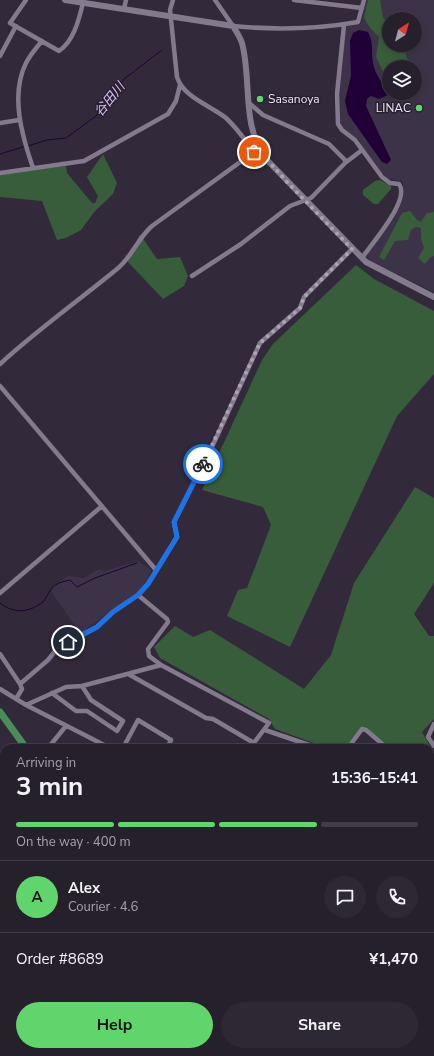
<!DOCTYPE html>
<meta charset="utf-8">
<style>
body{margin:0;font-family:"Nunito Sans","Noto Sans JP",sans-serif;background:#2e2834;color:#f1f3f6;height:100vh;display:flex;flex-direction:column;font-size:15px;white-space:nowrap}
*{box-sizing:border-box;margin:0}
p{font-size:13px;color:#a4a3a9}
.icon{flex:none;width:22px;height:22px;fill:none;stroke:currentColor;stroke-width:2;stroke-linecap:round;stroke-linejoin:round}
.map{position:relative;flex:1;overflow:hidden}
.panel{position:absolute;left:0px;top:744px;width:434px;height:312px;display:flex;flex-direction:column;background:#26202c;border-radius:12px 12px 0 0;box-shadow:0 2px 6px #0003,0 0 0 1px #423e48}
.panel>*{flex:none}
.needle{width:26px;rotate:36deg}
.fabs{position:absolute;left:382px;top:12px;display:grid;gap:8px}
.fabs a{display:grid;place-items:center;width:40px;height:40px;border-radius:50%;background:#26202c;box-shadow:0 2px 6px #0003,0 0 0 1px #423e48;font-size:20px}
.pin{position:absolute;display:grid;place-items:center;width:34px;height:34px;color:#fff;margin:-17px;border:2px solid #fff;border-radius:50%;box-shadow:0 1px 4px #0007}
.courier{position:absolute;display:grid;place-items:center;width:40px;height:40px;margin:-20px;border:3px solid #1a73e8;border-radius:50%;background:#fff;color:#222;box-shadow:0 1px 5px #0007}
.overview em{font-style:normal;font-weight:700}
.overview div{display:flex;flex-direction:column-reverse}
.overview{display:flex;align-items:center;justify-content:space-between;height:68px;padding:0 16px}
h1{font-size:26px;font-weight:700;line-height:30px}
.bar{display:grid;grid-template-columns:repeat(4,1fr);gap:6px 4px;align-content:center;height:48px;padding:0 16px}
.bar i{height:5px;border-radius:3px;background:#423e48}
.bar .active{background:#60d56b}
.bar p{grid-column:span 4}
.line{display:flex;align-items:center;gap:10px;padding:0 16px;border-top:1px solid #423e48}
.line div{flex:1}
.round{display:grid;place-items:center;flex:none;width:42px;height:42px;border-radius:21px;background:#2e2834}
.primary-button{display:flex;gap:8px;margin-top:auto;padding:8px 16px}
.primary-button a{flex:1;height:46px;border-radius:24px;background:#60d56b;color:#111;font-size:16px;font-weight:700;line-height:46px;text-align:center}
.primary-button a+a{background:#2e2834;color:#f1f3f6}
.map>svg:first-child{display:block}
.built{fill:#3d3348;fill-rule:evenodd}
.green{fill:#385d3a}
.water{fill:#200037}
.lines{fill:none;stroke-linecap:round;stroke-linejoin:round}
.stream{stroke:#200037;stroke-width:1}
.minor{stroke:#837a8d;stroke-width:4.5}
.tertiary{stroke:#837a8d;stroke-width:5.5}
.secondary{stroke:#837a8d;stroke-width:6}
.primary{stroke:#498d59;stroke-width:7}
.trunk{stroke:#369448;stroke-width:7}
.done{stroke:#aba5b2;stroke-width:4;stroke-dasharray:0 7.2}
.route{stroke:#1a73e8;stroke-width:5}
.poi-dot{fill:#60d56b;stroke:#282030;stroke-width:1.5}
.labels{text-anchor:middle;stroke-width:3;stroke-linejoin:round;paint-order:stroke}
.poi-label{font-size:12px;fill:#ece7f2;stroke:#282030;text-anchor:start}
.water-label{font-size:13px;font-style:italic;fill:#d9bdf5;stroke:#282030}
</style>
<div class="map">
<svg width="434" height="1056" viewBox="0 0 434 1056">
<rect width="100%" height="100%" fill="#322a3a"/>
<path class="built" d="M366,0H434V292L373,262L366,256L384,230L394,219L403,191V181L387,179L368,157L358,139L347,132L340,124L339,93L345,27L361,24ZM389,19H415V45H389ZM389,67H415V93H389Z
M138,561L151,570L147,580L137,593L80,633L51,591L53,586L68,576L83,578L99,569L105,571Z
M79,1052H150L145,1056H84Z"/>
<path class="green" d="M368,0H380L383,18L389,23V45H403L409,64L408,67H389V84L376,57L379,37L370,28L364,18Z
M103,154L117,183L113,194L95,211L81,230L66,238L57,240L42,201L0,197V174L66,166L67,173L92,203H95L98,196L87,177Z
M380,180L391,186V189L378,204H374L363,195V190L375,181Z
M410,211L417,220L421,222L427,213L434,212V256L431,257L425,264L418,258L424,248L421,239V228L416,227L411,230L408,240L395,241L384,260L379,257L402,213Z
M140,234L157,259L180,257L188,276L184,286L163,299L127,261Z
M356,265L374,279L434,311V374L397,416L290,647L227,616L238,590L247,588L271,525L263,507L202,490L262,360L273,344Z
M415,487L434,498V583L414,614L429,636H434V719L422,732L431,748H391L364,727L345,748H328L275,729L269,719L160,658L154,647L175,626L193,637L210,630L304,689L331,655L354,583Z
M4,890V946L0,942V895Z"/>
<path class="water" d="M359,30L368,32C374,42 371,53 373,63C375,75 384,84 388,95L379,99L371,96L367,99L366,106L391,160L387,164L382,162L348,114L345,101L351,76L350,41L353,33Z"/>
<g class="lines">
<path class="stream" d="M28,146L47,140L66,138L96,116L105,107L124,79L162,50
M0,154L23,147
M0,603C14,614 28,613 43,602C45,600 46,597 48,594C53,584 60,582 70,580L77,587L95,578L137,563"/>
<path class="minor" d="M26,0L10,23L59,51C74,41 79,19 83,3
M173,0L170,10L177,77C184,98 210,105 226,118C237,128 245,140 254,152
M215,0L233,26C274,30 318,29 358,22L364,0
M294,0L362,8
M124,9L126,0
M344,25L337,94L338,124L342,130L355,140L382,177L390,183L399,184C411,200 371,244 362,258
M0,56L16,26
M0,123L19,120
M345,163L362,150
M33,168C22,136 10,95 26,63C30,55 36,48 42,41
M0,173L84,161L168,114L176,101L180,85
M192,276L241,244L290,206L311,198L345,163V160L329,144L263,115L249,103
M0,364C37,330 78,301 117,269C132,257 138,238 152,226L258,149
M0,386L156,570
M0,593L102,506
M138,595L167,619L168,622L148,649L149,656L161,665L269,723L250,748
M0,654L20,684L22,689L16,699
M130,675L206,718L213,719L254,743
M20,684L48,660L56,650L97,627L113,612L138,595L148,584L177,537L174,522L212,447L260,343L300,308L304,297L352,249
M0,689L26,705L110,748
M52,693L76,711H87L117,731L123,721L91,700L82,686
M26,705L66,687L82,686L161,665
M434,724L428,737L434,746
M265,730L318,748
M48,748L66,726
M123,748L138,720L171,740L167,748
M348,748L362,729L366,730L387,748
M430,756L434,753
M0,808L4,804
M430,898L434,899
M430,923L434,924
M430,957L434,958
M226,1052L229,1056
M422,1052L423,1056
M215,1056L220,1052
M265,1056L271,1052
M318,1056L323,1052"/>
<path class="tertiary" d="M430,989L434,990
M0,998L4,1001
M430,1028L434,1027
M71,1052L77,1056
M372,1056L378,1052"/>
<path class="secondary" d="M65,0L233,26C236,31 240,37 242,43C252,80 241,126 266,159L366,262L434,297"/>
<path class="primary" d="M0,712L26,748"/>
<path class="trunk" d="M430,877L434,876
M430,883L434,881
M152,1056L158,1052
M162,1056L168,1052"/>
</g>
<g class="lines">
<path class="done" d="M203,464L260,343L300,308L304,297L352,249L287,182L258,149L254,152"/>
<path class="route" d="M68,642L97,627L113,612L138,595L148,584L177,537L174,522L203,464"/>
</g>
<g class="poi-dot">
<circle cx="260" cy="99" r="4"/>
<circle cx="419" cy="108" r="4"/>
</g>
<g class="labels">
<g class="poi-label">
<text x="268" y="103">Sasanoya</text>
<text x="411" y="112" text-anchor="end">LINAC</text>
</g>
<g class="water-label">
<text transform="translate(109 99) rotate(-51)" y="5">谷田川</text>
</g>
</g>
</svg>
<div class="fabs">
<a><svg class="needle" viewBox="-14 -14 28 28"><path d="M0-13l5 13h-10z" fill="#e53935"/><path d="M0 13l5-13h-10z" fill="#a4a3a9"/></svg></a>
<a><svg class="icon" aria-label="layers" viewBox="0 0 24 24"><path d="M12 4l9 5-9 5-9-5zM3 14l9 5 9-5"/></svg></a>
</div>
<div class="pin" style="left:254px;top:152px;background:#ea580c"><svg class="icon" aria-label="bag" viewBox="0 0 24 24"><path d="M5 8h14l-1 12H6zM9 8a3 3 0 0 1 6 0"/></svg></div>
<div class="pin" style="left:68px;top:642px;background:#1f2937"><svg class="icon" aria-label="home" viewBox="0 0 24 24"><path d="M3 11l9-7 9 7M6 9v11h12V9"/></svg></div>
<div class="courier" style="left:203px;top:464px"><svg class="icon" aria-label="bike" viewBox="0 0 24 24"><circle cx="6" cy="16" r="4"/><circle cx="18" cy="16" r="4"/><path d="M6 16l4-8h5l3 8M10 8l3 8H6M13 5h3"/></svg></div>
<section class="panel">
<div class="overview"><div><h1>3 min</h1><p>Arriving in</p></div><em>15:36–15:41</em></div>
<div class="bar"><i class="active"></i><i class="active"></i><i class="active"></i><i></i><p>On the way · 400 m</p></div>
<div class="line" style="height:72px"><b class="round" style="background:#60d56b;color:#111">A</b><div><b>Alex</b><p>Courier · 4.6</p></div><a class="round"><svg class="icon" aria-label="chat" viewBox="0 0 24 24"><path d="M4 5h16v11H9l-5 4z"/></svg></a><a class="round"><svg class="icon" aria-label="phone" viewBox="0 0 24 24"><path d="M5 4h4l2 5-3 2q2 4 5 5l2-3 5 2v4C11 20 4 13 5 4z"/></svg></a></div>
<div class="line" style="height:52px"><div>Order #8689</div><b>¥1,470</b></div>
<div class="primary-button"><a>Help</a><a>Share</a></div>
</section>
</div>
